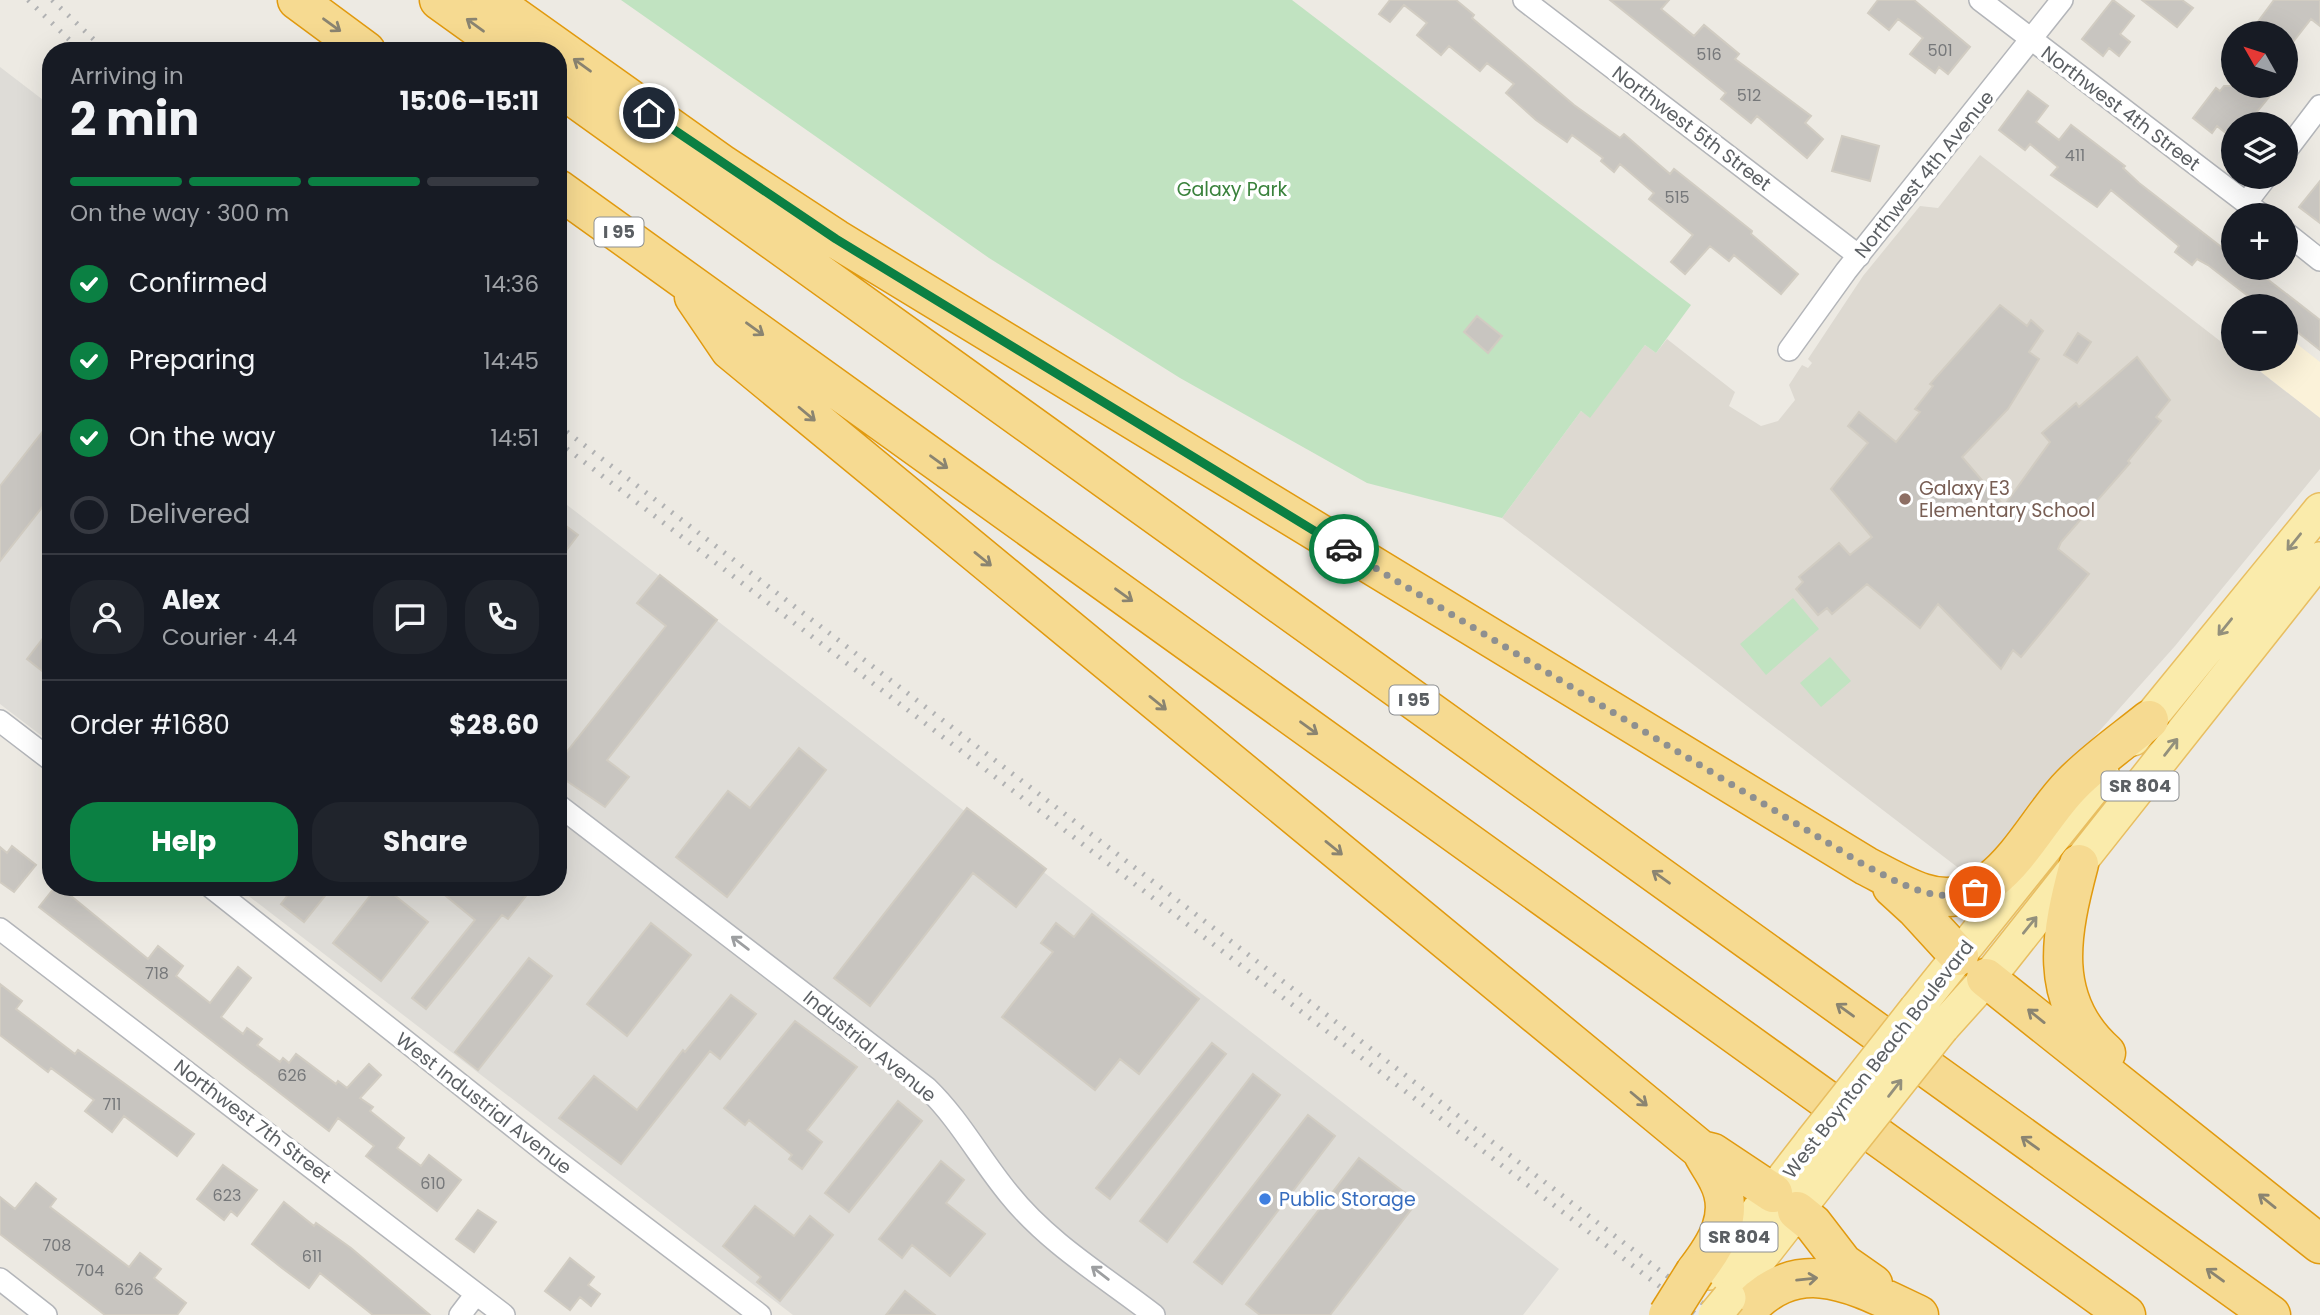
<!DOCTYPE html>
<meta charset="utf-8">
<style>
body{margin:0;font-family:Poppins,sans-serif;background:#20242c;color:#f1f3f6;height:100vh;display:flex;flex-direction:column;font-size:26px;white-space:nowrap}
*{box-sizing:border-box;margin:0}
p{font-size:23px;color:#9ea1a6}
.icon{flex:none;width:38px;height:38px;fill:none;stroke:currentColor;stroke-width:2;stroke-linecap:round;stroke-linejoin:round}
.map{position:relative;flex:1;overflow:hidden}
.panel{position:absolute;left:42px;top:42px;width:525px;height:854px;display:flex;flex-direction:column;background:#171b24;border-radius:28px;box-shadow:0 7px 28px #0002}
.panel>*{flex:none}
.needle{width:46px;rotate:309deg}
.fabs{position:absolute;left:2221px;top:21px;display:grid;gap:14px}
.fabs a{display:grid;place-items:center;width:77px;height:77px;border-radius:50%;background:#171b24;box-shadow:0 7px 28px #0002;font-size:35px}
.pin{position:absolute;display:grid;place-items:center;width:60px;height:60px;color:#fff;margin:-30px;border:4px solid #fff;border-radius:50%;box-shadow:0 2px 7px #0007}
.courier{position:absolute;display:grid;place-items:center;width:70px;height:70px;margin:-35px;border:5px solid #0b8043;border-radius:50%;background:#fff;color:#222;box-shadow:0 2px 9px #0007}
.head em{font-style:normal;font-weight:700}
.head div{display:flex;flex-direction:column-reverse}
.head{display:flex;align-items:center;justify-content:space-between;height:119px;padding:0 28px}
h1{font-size:46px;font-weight:700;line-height:52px}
.bar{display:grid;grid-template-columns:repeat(4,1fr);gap:10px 7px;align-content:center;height:84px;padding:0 28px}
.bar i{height:9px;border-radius:5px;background:#363941}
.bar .on{background:#0b8043}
.bar p{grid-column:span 4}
.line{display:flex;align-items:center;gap:18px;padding:0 28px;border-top:2px solid #363941}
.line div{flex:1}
.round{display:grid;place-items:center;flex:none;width:74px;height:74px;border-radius:28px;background:#20242c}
ol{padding:0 28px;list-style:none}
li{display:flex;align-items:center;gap:21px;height:77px}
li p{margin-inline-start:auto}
li .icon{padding:7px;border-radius:50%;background:#0b8043;color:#fff;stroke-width:4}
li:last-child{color:#9ea1a6}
li i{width:38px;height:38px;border:4px solid #363941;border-radius:50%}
.cta{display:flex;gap:14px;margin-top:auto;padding:14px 28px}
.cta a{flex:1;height:80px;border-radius:28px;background:#0b8043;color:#fff;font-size:28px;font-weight:700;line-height:80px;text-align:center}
.cta a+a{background:#20242c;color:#f1f3f6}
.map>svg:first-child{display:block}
.commercial{fill:#fbf2d9}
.industrial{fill:#dedcd7}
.education{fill:#ddd9d1}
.green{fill:#c1e3c1}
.building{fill:#c8c5c0;stroke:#d1ccc2;stroke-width:2}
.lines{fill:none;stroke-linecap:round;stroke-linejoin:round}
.street-casing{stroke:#b3b5b9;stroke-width:24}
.primary-casing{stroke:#e8be61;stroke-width:36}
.highway-casing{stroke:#e19a0f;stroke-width:41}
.street{stroke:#fff;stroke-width:21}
.primary{stroke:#faebab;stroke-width:33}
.highway{stroke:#f6da91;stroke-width:38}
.rail{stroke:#b1b2b3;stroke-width:5;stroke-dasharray:2 9;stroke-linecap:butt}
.primary-bridge-casing{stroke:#e8be61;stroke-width:36;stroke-linecap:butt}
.highway-bridge-casing{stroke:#e19a0f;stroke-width:41;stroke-linecap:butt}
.primary-bridge{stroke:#faebab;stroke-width:33}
.highway-bridge{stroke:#f6da91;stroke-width:38}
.oneway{stroke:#8a8471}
.oneway2{stroke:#93907c}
.oneway3{stroke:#9d9fa1}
.done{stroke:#8e9090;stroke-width:7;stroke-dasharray:0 12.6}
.route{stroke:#0b8043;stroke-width:9}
.education-dot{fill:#8d6e63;stroke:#fff;stroke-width:2.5}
.shop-dot{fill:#3f7fe0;stroke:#fff;stroke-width:2.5}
.labels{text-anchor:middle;stroke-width:7;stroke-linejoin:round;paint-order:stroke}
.number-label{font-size:16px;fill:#76787a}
.shield{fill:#fff;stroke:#8c8f92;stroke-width:2}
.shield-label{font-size:18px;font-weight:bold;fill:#5b5f63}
.street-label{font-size:19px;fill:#5b5f63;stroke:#fff}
.park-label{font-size:19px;fill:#3a823c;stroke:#fff}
.education-label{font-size:19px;fill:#785e54;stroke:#fff;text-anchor:start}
.shop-label{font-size:19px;fill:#366cbe;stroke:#fff;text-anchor:start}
</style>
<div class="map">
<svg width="2320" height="1315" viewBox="0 0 2320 1315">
<rect width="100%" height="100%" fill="#edeae3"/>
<path class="commercial" d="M2288,337L2320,362V418L2261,372L2271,359H2286Z"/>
<path class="industrial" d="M0,67L51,106V743L0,704Z
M558,498L1559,1269L1523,1315H793L237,887H558Z"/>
<path class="education" d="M1980,155L2233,351V359H2244L2320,418V469L2175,646L2086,746L1989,863L1965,873L1502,518L1581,411L1590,417L1645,345L1656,353L1667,339L1735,392L1729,406L1761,426L1778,421L1795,400L1789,385L1802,365L1808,368L1812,363L1808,359L1863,276L1920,206L1938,208Z"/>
<path class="green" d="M621,0H1292L1691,305L1656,353L1645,345L1590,418L1581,411L1502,518L1367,483L1180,378L989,258Z
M1793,598L1819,629L1766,675L1740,644Z
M1830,657L1851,681L1821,707L1800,683Z"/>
<path class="building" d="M1390,0H1456L1474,15L1472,18L1574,105L1620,138L1624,134L1670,174L1674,169L1752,231L1751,234L1798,274L1781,294L1734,255L1729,261L1710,246L1685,274L1671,262L1693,235L1649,199L1654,193L1620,164L1614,172L1601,161L1603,158L1572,135L1567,142L1536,120L1506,93L1514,84L1487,63L1480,71L1449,46L1441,55L1417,35L1427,23L1404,5L1390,22L1379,14Z
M1610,0H1669L1661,9L1694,36L1704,25L1739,54L1735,59L1811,116L1805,123L1823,139L1807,158L1757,116L1751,123L1721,99L1726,93Z
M1878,0H1914L1970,47L1948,74L1939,67L1935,73L1910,54L1923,38L1898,19L1889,30L1868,13Z
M2113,0L2134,16L2120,34L2130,42L2119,56L2109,48L2103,56L2082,39Z
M2142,0H2182L2193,8L2177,27Z
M2274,0H2320V26L2311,19L2286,51V33H2262L2254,27Z
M2224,86H2278L2247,124H2233V139L2217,126L2212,133L2193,118L2216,88L2220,91Z
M2028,91L2048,106L2036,122L2059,140L2071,125L2125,166L2123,168L2139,183L2233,256V268H2253L2320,320V350L2286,323V306H2261L2208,265L2197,259L2192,265L2175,252L2179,246L2111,190L2097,207L2051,175L2058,167L2030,144L2025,150L1999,130Z
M1842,136L1879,146L1870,181L1832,171Z
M2320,181V223L2299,207Z
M2000,305L2027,326L2031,320L2043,331L2029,352L2039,359L2008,409L1962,457L2004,506L2050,442L2042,433L2076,403L2079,407L2137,357L2170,400L2156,417L2161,421L2128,461L2130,463L2061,542L2058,549L2089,574L2021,657L2013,650L2001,669L1938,604L1920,628L1867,584L1832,614L1827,608L1818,615L1796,589L1803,582L1799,577L1839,543L1850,555L1872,537L1831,489L1868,443L1848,426L1859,412L1896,442L1920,412L1915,409L1933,386L1930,384Z
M1477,316L1502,336L1488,353L1464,332Z
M2078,333L2091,342L2077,363L2064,355Z
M51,421V496L0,561V486Z
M558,520L578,535L558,561Z
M660,575L717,620L607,760L629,777L605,807L558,775V763L666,626L637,603Z
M51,628V678L27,659Z
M799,748L826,770L727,897L676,857L728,791L750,808Z
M967,808L1046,869L1016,907L973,873L870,1006L834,978Z
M12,846L36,865L14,892L0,882V847L7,853Z
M55,887H60L148,959L158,946L183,966L176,976L210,1003L238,967L251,978L221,1017L243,1034L247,1028L262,1039L257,1045L280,1062L283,1058L289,1063L296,1054L336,1084L338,1081L347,1088L369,1064L381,1075L360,1098L373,1107L370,1111L404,1138L397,1148L421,1166L429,1155L461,1180L437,1211L366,1156L374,1146L338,1118L329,1131L39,907Z
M294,887H332L304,922L281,904Z
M377,887H384L428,922L381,981L333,943Z
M435,887H533L508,919L502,915L426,1009L412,998L475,920Z
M1092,914L1199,999L1139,1074L1120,1059L1095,1090L1002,1017L1053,952L1041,943L1056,923L1074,937Z
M651,923L691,955L627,1036L587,1004Z
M529,958L552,976L478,1070L455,1052Z
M0,984L22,1001L16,1009L75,1054L78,1050L194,1134L177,1156L124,1116L112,1132L85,1111L94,1100L51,1068L48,1072L0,1035Z
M731,995L756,1014L720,1059L710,1051L621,1164L559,1118L594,1076L637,1110L683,1050L685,1052Z
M795,1021L857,1067L807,1130L822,1142L802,1169L789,1159L792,1155L749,1120L745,1125L724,1108Z
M1212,1043L1226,1054L1110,1199L1096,1188Z
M1253,1074L1280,1095L1167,1242L1140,1221Z
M898,1101L922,1121L849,1212L825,1193Z
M1308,1115L1335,1136L1222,1284L1194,1262Z
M1359,1158L1417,1202L1330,1315H1260L1246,1304Z
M941,1161L964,1180L946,1203L985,1234L950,1276L912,1245L902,1258L879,1239Z
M223,1165L257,1190L237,1216L231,1211L224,1220L197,1199Z
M36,1183L56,1199L50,1207L129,1267L140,1253L161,1269L154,1278L186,1303L177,1315H105L0,1234V1197L15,1209Z
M284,1202L314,1226L316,1223L351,1248L430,1315H373L320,1273L309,1288L282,1268L252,1244Z
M755,1206L794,1236L810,1216L833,1235L780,1301L757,1282L761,1277L723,1246Z
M478,1210L496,1222L474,1252L456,1239Z
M570,1258L594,1277L588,1285L600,1294L591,1306L580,1297L570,1310L545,1291Z
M905,1291L935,1315H886Z"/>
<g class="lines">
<g class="street-casing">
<path id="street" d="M1524,0L1859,256
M1980,0L2262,215
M2286,151L2320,106
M2246,203L2266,177
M2286,233L2320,260
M1789,350L1846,271L2062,0
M0,721L51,760
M558,805L927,1088C960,1120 980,1159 1009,1194C1048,1243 1105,1277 1154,1315
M211,887L548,1154L760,1315
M0,929L504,1315
M0,1279L46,1315
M460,1315L476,1294"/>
</g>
<g class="primary-casing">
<path id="primary" d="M2133,739L2320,510
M1916,1009L2103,776
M1942,1028L1996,968L2320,559
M1710,1273L1812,1141
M1729,1298L1837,1160"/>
</g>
<g class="highway-casing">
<path id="highway" d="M297,0L366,51
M439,0L510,51
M491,0L723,165L836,239L1866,866C1884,875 1904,887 1923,893C1996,917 2030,826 2071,785C2094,761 2123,741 2149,720
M558,86L2271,1315
M558,189L2126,1315
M694,297L730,350L1701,1150C1706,1161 1713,1169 1718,1180C1736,1214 1716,1245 1695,1272
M2079,864C2061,932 2046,1000 2106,1053
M1892,887L1915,908L1959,956
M1986,978L2320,1244
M1701,1150L1713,1153L1773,1193
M1797,1211L1813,1224L1843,1263L1873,1284
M1743,1315C1798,1249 1857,1286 1919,1315"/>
</g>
<use href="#street" class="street"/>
<use href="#primary" class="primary"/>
<use href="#highway" class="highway"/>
<path class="rail" d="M28,0L81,51
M52,0L106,51
M558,425L1718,1315
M558,442L1697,1315"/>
<g class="primary-bridge-casing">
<path id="primary-bridge" d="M1812,1141L1916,1009
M1837,1160L1942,1028
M1715,1315L1729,1298"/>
</g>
<g class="highway-bridge-casing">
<path id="highway-bridge" d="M1668,1315L1695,1272"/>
</g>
<use href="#primary-bridge" class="primary-bridge"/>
<use href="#highway-bridge" class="highway-bridge"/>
</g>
<defs><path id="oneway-shaft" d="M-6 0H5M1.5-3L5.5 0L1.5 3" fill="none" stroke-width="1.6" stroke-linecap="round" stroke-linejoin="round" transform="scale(1.75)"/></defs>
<g class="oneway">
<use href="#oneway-shaft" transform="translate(332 25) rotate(36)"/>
<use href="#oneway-shaft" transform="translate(475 25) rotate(-144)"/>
<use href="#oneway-shaft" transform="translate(582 65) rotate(-144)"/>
<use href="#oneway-shaft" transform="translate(755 329) rotate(36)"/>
<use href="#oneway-shaft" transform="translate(807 414) rotate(40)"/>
<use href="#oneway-shaft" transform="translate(939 462) rotate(36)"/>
<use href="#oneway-shaft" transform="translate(983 559) rotate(39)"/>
<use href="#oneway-shaft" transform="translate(1124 595) rotate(36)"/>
<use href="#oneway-shaft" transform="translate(1158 703) rotate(39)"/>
<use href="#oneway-shaft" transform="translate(1309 728) rotate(36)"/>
<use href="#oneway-shaft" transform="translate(1334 848) rotate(39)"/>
<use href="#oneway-shaft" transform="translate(1661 877) rotate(-144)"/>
<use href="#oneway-shaft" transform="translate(1845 1010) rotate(-144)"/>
<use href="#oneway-shaft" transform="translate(2036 1016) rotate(-141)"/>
<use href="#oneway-shaft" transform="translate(1639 1099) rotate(40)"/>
<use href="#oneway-shaft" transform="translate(2030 1143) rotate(-144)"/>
<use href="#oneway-shaft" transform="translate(2267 1201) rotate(-141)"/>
<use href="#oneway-shaft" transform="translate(2215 1275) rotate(-144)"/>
<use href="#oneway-shaft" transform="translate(1807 1279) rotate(-6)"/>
</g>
<g class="oneway2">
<use href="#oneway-shaft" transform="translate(2294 542) rotate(129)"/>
<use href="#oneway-shaft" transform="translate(2225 627) rotate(129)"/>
<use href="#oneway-shaft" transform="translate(2171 747) rotate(-52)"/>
<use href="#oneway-shaft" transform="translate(2030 925) rotate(-51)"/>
<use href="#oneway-shaft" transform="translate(1895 1088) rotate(-52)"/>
</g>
<g class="oneway3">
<use href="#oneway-shaft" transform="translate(740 943) rotate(-143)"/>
<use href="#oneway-shaft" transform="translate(1100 1273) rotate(-142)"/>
</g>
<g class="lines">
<path class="done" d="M1344,549L1866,866C1902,884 1933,904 1975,892"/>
<path class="route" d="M649,113L836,239L1344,549"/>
</g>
<circle class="education-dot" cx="1905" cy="499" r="7"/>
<circle class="shop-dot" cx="1265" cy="1199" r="7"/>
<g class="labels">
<g class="number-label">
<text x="1940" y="56">501</text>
<text x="1709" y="60">516</text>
<text x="1749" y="101">512</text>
<text x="2075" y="161">411</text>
<text x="1677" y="203">515</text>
<text x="157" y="979">718</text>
<text x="292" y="1081">626</text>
<text x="112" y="1110">711</text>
<text x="433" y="1189">610</text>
<text x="227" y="1201">623</text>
<text x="57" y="1251">708</text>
<text x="312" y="1262">611</text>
<text x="90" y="1276">704</text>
<text x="129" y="1295">626</text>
</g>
<g class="shield">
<rect x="594.5" y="217.5" width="49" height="29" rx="5"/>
<rect x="1389.5" y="685.5" width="49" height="29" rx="5"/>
<rect x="2101.5" y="771.5" width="77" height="29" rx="5"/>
<rect x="1700.5" y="1222.5" width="77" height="29" rx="5"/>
</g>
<g class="shield-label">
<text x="619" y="238">I 95</text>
<text x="1414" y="706">I 95</text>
<text x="2140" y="792">SR 804</text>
<text x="1739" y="1243">SR 804</text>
</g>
<g class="street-label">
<text transform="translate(2121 108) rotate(37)" y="7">Northwest 4th Street</text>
<text transform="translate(1692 128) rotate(37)" y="7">Northwest 5th Street</text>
<text transform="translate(1924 174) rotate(-51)" y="7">Northwest 4th Avenue</text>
<text transform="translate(870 1046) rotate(39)" y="7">Industrial Avenue</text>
<text transform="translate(1878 1059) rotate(-52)" y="7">West Boynton Beach Boulevard</text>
<text transform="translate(484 1103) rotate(38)" y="7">West Industrial Avenue</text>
<text transform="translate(253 1121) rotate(37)" y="7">Northwest 7th Street</text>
</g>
<g class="park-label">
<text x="1232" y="196">Galaxy Park</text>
</g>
<g class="education-label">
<text x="1919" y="495">Galaxy E3<tspan x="1919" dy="22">Elementary School</tspan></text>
</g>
<g class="shop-label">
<text x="1279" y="1206">Public Storage</text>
</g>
</g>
</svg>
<div class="fabs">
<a><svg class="needle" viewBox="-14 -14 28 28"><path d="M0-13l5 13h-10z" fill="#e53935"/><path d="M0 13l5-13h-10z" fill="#9ea1a6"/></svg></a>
<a><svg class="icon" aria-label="layers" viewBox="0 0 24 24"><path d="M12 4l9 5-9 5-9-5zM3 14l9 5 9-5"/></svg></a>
<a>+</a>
<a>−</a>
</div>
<div class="pin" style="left:1975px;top:892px;background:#ea580c"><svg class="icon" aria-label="bag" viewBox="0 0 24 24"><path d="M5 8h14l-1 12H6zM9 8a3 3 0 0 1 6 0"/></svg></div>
<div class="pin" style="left:649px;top:113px;background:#1f2937"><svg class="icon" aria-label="home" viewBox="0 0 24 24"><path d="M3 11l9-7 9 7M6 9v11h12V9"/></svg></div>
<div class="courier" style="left:1344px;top:549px"><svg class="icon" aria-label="car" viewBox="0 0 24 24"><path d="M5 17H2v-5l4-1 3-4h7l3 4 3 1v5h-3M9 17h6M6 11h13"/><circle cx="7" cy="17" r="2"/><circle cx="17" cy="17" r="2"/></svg></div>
<section class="panel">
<div class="head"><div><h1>2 min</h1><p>Arriving in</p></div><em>15:06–15:11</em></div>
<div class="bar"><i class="on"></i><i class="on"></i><i class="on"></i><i></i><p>On the way · 300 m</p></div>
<ol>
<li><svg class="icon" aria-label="check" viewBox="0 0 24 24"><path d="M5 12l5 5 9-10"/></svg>Confirmed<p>14:36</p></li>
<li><svg class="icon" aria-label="check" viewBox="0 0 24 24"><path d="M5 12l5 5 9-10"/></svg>Preparing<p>14:45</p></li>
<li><svg class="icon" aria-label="check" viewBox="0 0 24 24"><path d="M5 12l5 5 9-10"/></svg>On the way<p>14:51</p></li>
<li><i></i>Delivered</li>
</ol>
<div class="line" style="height:126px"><a class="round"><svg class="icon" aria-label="person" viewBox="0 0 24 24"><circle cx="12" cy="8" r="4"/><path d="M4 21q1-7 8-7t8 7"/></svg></a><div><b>Alex</b><p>Courier · 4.4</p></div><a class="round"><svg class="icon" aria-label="chat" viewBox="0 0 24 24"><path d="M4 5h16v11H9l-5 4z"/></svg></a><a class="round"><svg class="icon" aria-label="phone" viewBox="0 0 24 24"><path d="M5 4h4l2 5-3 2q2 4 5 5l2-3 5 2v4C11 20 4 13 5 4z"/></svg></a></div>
<div class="line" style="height:91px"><div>Order #1680</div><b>$28.60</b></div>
<div class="cta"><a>Help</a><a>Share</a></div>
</section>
</div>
